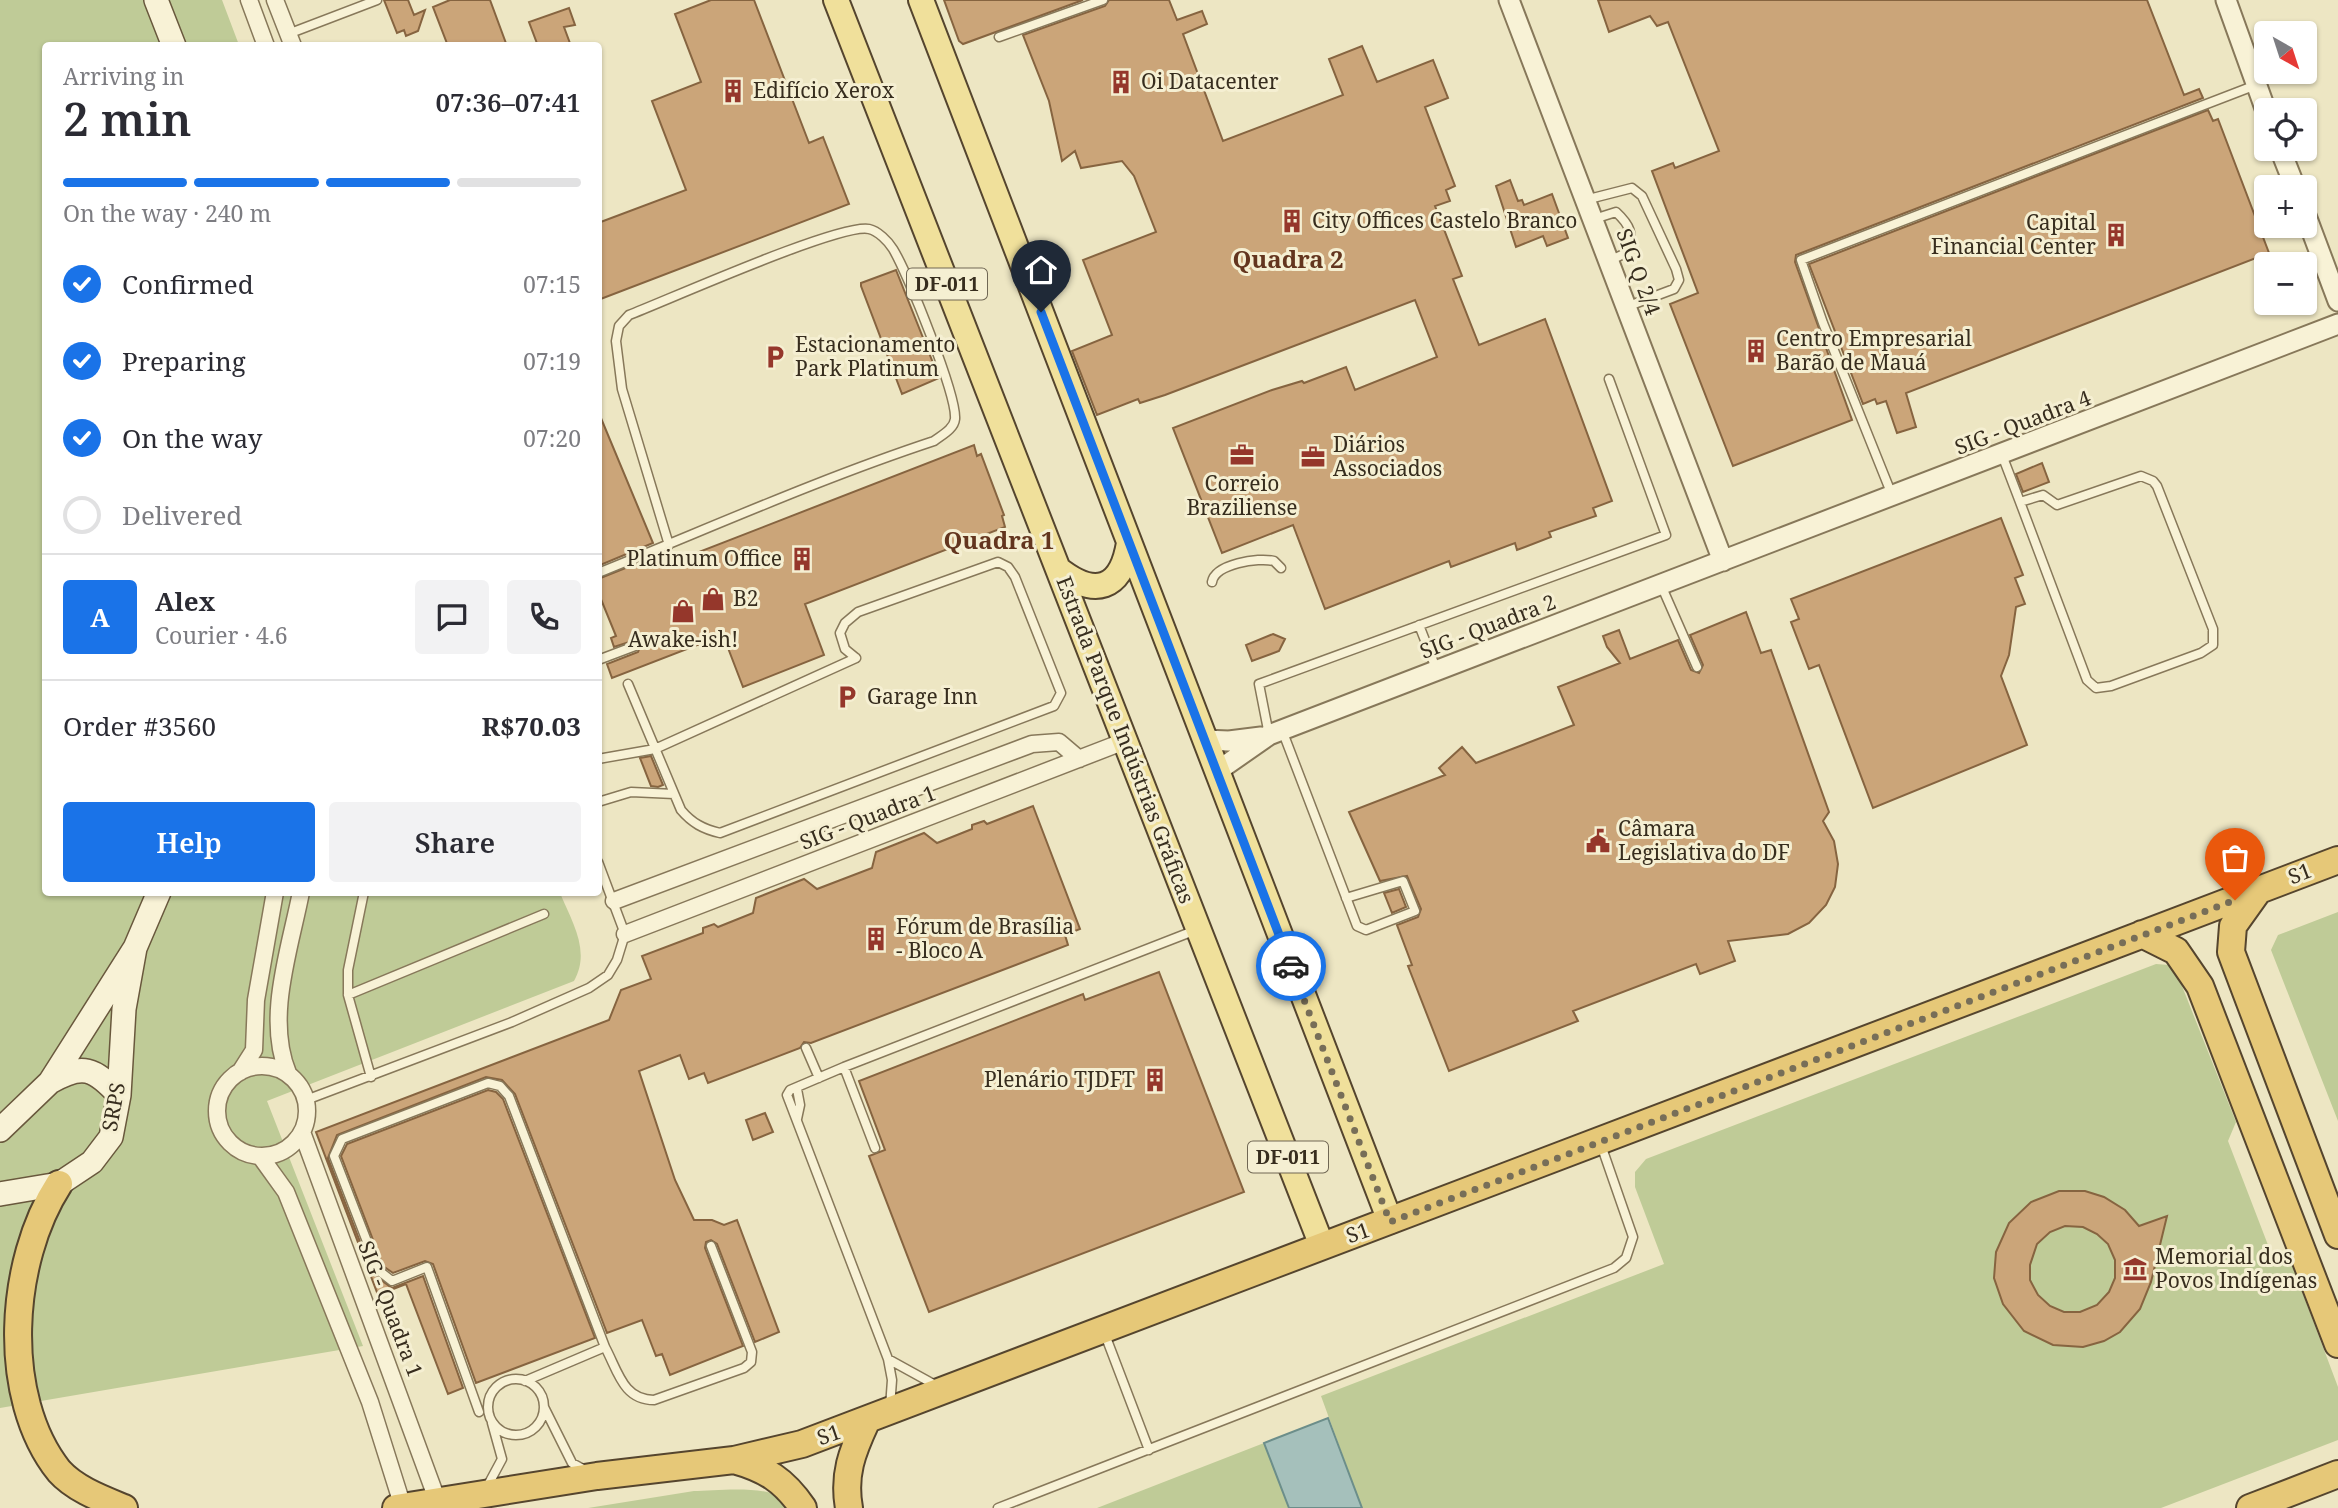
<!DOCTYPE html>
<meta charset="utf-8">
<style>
body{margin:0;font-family:"Noto Serif",serif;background:#f2f2f3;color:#2b2b33;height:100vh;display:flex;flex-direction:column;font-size:26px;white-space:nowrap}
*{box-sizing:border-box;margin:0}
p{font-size:23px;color:#7c7c81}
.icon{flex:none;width:38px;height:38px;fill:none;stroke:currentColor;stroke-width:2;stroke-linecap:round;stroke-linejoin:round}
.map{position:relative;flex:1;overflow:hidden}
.panel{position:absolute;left:42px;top:42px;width:560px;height:854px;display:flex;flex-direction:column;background:#fff;border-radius:7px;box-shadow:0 2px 5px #0004}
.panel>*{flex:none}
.needle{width:46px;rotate:141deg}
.controls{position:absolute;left:2254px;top:21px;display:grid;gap:14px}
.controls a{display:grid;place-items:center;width:63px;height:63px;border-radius:7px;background:#fff;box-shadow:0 2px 5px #0004;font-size:35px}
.pin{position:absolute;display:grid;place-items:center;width:60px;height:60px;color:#fff;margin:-72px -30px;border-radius:50% 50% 50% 0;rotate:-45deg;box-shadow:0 0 7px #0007}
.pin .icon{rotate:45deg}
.courier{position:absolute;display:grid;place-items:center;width:70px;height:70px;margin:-35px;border:5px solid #1a73e8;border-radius:50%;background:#fff;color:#222;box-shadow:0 2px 9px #0007}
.overview em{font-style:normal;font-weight:600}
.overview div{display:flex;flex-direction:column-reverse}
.overview{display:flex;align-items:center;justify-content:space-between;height:119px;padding:0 21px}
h1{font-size:46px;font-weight:600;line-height:52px}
.bar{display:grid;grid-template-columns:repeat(4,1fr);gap:10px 7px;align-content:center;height:84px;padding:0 21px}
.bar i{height:9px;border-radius:5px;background:#e1e1e2}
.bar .active{background:#1a73e8}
.bar p{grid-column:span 4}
.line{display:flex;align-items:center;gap:18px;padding:0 21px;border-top:2px solid #e1e1e2}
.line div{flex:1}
.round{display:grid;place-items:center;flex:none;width:74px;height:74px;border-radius:7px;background:#f2f2f3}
ol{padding:0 21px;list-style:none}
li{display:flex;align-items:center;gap:21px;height:77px}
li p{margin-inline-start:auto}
li .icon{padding:7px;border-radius:50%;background:#1a73e8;color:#fff;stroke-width:4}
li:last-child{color:#7c7c81}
li i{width:38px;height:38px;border:4px solid #e1e1e2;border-radius:50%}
.cta{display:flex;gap:14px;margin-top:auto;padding:14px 21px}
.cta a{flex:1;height:80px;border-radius:7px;background:#1a73e8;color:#fff;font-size:28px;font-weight:600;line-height:80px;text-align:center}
.cta a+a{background:#f2f2f3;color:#2b2b33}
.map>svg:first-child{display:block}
.green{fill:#bfcb97}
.water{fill:#a5c0bb;stroke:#6c8e8a;stroke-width:2}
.building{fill:#cba579;stroke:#866440;stroke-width:2;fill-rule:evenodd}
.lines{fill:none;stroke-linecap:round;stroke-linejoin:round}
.service-casing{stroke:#87785a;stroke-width:11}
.minor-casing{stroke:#87785a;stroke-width:19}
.tertiary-casing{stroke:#87785a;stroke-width:23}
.secondary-casing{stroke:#69583d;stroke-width:26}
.primary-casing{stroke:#55452e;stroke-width:28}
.trunk-casing{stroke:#55452e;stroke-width:30}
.service{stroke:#f8f2d6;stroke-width:8}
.minor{stroke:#f8f2d6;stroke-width:16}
.tertiary{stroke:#f8f2d6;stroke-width:19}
.secondary{stroke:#f8f2d6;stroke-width:23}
.primary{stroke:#f0e09b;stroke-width:24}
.trunk{stroke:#e6c878;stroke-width:26}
.done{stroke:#776e58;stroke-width:7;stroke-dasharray:0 12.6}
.route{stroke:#1a73e8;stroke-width:9}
.labels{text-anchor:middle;stroke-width:6;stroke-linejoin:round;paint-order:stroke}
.shield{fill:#f5efd2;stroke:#706754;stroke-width:2}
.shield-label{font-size:19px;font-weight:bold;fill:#372d1e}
.poi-label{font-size:21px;fill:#372d1e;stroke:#f5efd2;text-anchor:start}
.street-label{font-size:21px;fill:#372d1e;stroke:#f5efd2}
.quarter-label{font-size:24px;font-weight:bold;fill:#63351e;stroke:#f5efd2}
</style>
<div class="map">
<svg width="2338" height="1508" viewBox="0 0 2338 1508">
<rect width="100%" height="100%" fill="#ede6c3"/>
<path class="green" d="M0,0H222L239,45L46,46V892L560,893C572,922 591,951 574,981L267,1101L363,1346L0,1408Z
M2338,912V1121L2271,950L2278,935Z
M2156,964L2169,965L2178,976L2236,1122L2228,1141L2273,1258L2292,1265L2338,1387V1440L2161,1508H1362L1321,1396L1664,1264L1635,1187V1172L1646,1159Z
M1264,1443L1289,1508H1097Z
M694,1491C718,1491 782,1482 791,1508H588Z"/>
<path class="water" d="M1328,1418L1362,1508H1289L1264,1443Z"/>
<path class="building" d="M384,0H408L414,15L425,10L418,31L406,36L404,30L397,33Z
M450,0H490L507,46H448L433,7Z
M711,0H754L809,143L823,137L849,204L598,300V223L686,190L652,101L701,82L675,14Z
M944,0H1083L963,44L959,41Z
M1109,0H1169L1177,20L1202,11L1207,24L1183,34L1223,141L1343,95L1329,59L1362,46L1377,82L1433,60L1448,98L1425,107L1455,186L1446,190L1450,201L1435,206L1462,276L1453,279L1479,345L1545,319L1612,501L1593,508L1596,516L1549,532L1551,537L1517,550L1515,543L1451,567L1449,561L1325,609L1293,525L1222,553L1173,428L1272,390L1302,381L1304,383L1346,367L1355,390L1437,357L1415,300L1165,395L1140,403L1138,399L1097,415L1072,351L1112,335L1083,260L1156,232L1134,176L1122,161L1081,168L1075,151L1062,161L1049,101L1023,35L1105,6Z
M1598,0H2147L2184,95L2199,89L2203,98L1796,255L1795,262L1852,420L1733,466L1670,304L1698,293L1652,171L1673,163L1675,168L1719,151L1668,22L1657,26L1650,16L1609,32Z
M569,8L575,25L564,27L571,46H538L529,22Z
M2208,110L2213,121L2218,119L2269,253L1906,393L1916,427L1897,433L1886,401L1877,404L1875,399L1863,404L1809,264Z
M1510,180L1518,201L1522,200L1524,205L1552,194L1568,238L1547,246L1543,236L1516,247L1496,186Z
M896,270L939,378L902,394L861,286V283Z
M598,411L653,543L598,566Z
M974,445L977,456L981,454L1004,515L1002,516L1005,527L805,604L824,655L743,687L723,635L612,678L607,664L638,652L641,644L635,640L614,647L611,638L616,636L598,592V579L658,555L663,566Z
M2042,463L2049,482L2023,492L2016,474Z
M2001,518L2023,575L2015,578L2025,604L2016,607L2009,655L2001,676L2027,745L1873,808L1819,665L1809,669L1791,622L1799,619L1791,599Z
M1746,612L1761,653L1771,650L1829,812L1823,821L1834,841L1838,864L1835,887L1826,905L1809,923L1788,934L1728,941L1735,961L1700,974L1696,964L1573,1011L1578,1021L1449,1071L1408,966L1412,965L1397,925L1418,917L1421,909L1407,876L1380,881L1349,812L1445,775L1439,768L1462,747L1476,763L1574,725L1558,687L1620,663L1607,647L1603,636L1619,630L1630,659L1678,640L1691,670L1699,673L1703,665L1690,635Z
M1273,634L1285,639L1279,651L1252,661L1246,645Z
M651,756L663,785L658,787L651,786L640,758Z
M1033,806L1080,929L1065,935L1068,945L811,1043L804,1042L800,1048L708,1083L704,1073L689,1079L680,1055L639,1071L675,1180L694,1220H712L724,1225L737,1220L779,1332L755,1342L717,1244L711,1240L706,1242L705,1248L743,1346L670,1375L662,1354L656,1356L642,1320L607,1333L515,1094L502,1080L486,1077L337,1135L328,1158L372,1273L392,1288L423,1276L463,1388L448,1394L406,1284L378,1295L316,1132L609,1020L621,990L651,979L642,956L703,933V928L714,924L718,927L753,913L756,898L804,879L817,889L872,868L876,852L924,833L937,843L972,829V825L984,821L987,824Z
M1399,889L1406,907L1392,913L1384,893Z
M1159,972L1244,1192L929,1312L869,1156L885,1150L859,1081L1083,994L1085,1000Z
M488,1090L496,1092L503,1099L595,1338L476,1383L433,1264L425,1261L393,1273L383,1266L341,1156L347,1144Z
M765,1113L773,1132L753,1140L746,1120Z
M2059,1191H2085L2104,1197L2125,1210L2139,1226L2167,1216L2151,1282L2140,1309L2120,1332L2104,1341L2083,1347L2053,1345L2024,1331L2003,1304L1994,1278L1996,1252L2009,1223L2031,1202ZM2065,1226L2083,1227L2097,1234L2108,1244L2115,1260V1278L2109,1292L2097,1305L2080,1312H2064L2050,1306L2038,1295L2030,1280V1265L2037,1244L2050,1232Z"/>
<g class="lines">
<g class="service-casing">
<path id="service" d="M288,34L377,0
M999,37L1103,0
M1585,200L1632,188L1642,196L1676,269L1679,280L1674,289L1626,307
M1594,219L1616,212C1630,225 1634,234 1628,252L1609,261
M2002,455L2020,502
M2141,476L2153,481L2157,486L2213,629V645L2201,653L2111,686L2096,688L2087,680L2020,502L2043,495L2057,505Z
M1892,495L1823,323L1801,260L2256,85
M598,573C710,528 819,479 934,441C942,435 954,429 955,419C957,395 907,272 893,249C888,241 878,231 869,229C840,223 668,300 629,315L619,326L616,341L622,389L669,545
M1212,582C1215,564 1258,557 1274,561L1281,568
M1661,585L1697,667
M1419,625L1437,671
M598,660L635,646
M628,684L681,810C692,823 703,829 720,833L1054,706L1061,693L1015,577L1008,567L998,562L858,612L845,623L840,633L845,649L856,658
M1282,730L1357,926L1366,930L1415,911L1403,881L1346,898
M1269,735L1259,684L1666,535L1609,379
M598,759L655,749L856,658
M598,802L631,792L674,794
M364,892L348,970V995L371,1077
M348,995L544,914
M806,1048L819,1078
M844,1067L875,1148
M797,1089L800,1105L797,1119
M306,1100L512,1022L589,988L608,975L617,960L625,934L598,862
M1104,1332L1149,1450
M605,1347C618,1371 623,1400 654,1400L744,1368L751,1362L752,1352L711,1246
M888,1359L937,1386
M488 1407a28 28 0 1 1 56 0a28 28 0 1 1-56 0Z
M544,1407L572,1463L585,1470
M890,1407L892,1380L888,1359L787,1095L790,1090L844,1067L1196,930
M479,1412L427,1267L392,1281L378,1270L334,1156L342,1139L488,1083L500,1086L509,1096L605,1347L525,1381
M488,1485L502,1459L492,1423
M998,1508L1614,1268L1626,1258L1633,1237L1601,1145"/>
</g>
<g class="minor-casing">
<path id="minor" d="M249,0L266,46
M275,0L293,46
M614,901L1032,744L1059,742L1079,759
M625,934L1125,741
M217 1111a45 45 0 1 1 90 0a45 45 0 1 1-90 0Z
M240,1072L254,1050L256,1000L275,892
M288,1073C265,1018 290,949 301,892
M302,1132L438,1502
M260,1156L286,1192L370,1402L403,1507"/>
</g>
<g class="tertiary-casing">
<path id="tertiary" d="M1509,0L1723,561
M2226,0L2266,111
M2280,149L2295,187
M2305,213L2338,301
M1204,740L1229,741L1261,737
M1216,772L1269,735L2338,324"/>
</g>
<g class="secondary-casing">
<path id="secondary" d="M156,0L174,46
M50,1082C83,1063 94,1068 119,1095
M0,1130L50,1082L135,948L159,892
M0,1194L59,1184L92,1162L111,1137L119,1095L124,1009L135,948"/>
</g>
<g class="primary-casing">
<path id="primary" d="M836,0L1322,1246
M921,0L1390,1221
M1058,569C1095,598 1121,590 1129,543"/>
</g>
<g class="trunk-casing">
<path id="trunk" d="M2258,891L2233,926L2231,952L2338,1235
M2142,934L2176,951L2200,986L2338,1344
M59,1184C9,1261 0,1397 59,1471C75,1489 102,1499 124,1508
M734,1460C766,1469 784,1480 803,1508
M396,1508L597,1476L734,1460L802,1444L2338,860
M849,1508C843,1475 852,1452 866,1422
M2250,1508L2338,1474"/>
</g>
<use href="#service" class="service"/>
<use href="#minor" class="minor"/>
<use href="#tertiary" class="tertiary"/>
<use href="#secondary" class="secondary"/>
<use href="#primary" class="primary"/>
<use href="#trunk" class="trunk"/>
</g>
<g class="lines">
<path class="done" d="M1291,966L1390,1222L2235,900"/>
<path class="route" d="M1041,312L1291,966"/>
</g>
<defs>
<g id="building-bare" transform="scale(1.89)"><path d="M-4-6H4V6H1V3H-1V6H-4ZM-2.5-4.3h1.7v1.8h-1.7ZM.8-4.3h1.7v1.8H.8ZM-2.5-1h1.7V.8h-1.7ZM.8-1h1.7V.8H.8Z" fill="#95372b" stroke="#f5efd2" stroke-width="2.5" paint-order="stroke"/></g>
<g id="parking-bare" transform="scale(1.89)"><path d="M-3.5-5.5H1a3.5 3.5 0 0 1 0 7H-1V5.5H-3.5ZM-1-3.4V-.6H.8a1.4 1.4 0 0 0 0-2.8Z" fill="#95372b" stroke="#f5efd2" stroke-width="2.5" paint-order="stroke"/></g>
<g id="office-bare" transform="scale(1.89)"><path d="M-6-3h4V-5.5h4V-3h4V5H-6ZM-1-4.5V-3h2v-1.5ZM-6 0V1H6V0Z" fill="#95372b" stroke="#f5efd2" stroke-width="2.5" paint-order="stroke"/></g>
<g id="shop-bare" transform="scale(1.89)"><path d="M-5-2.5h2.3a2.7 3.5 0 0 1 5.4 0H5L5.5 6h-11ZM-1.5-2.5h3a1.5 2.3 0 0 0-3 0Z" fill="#95372b" stroke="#f5efd2" stroke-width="2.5" paint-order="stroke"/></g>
<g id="civic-bare" transform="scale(1.89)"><path d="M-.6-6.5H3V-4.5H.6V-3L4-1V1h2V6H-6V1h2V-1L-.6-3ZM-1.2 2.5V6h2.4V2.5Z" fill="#95372b" stroke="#f5efd2" stroke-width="2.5" paint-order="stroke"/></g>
<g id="museum-bare" transform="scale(1.89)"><path d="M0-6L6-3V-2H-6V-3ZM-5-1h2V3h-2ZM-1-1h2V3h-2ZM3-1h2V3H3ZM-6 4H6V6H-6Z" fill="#95372b" stroke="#f5efd2" stroke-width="2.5" paint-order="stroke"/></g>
</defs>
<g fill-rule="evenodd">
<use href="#building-bare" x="1121" y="82"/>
<use href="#building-bare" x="733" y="91"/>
<use href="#building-bare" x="1292" y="221"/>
<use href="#building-bare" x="2116" y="235"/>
<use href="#building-bare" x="1756" y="351"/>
<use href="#parking-bare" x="775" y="357"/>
<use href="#office-bare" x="1242" y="455"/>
<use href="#office-bare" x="1313" y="457"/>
<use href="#building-bare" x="802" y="559"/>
<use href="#shop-bare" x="713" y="599"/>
<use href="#shop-bare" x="683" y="611"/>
<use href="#parking-bare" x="847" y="697"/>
<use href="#civic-bare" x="1598" y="841"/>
<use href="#building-bare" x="876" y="939"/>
<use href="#building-bare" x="1155" y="1080"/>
<use href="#museum-bare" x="2135" y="1269"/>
</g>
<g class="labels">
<g class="shield">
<rect x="907" y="268.5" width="80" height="31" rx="5"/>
<rect x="1248" y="1141.5" width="80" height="31" rx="5"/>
</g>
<g class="shield-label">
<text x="947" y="291">DF-011</text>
<text x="1288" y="1164">DF-011</text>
</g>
<g class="poi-label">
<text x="1141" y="89">Oi Datacenter</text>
<text x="753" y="98">Edifício Xerox</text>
<text x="1312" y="228">City Offices Castelo Branco</text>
<text x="2096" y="230" text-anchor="end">Capital<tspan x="2096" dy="24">Financial Center</tspan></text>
<text x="1776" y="346">Centro Empresarial<tspan x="1776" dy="24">Barão de Mauá</tspan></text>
<text x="795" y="352">Estacionamento<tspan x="795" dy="24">Park Platinum</tspan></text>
<text x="1333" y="452">Diários<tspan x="1333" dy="24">Associados</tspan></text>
<text x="1242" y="491" text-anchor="middle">Correio<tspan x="1242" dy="24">Braziliense</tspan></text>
<text x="782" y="566" text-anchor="end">Platinum Office</text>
<text x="733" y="606">B2</text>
<text x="683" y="647" text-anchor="middle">Awake-ish!</text>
<text x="867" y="704">Garage Inn</text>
<text x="1618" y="836">Câmara<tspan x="1618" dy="24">Legislativa do DF</tspan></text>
<text x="896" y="934">Fórum de Brasília<tspan x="896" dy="24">- Bloco A</tspan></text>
<text x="1135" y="1087" text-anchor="end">Plenário TJDFT</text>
<text x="2155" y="1264">Memorial dos<tspan x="2155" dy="24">Povos Indígenas</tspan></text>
</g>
<g class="street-label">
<text transform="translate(1638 272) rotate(70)" y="7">SIG Q 2/4</text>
<text transform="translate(2023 423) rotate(-21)" y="7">SIG - Quadra 4</text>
<text transform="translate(1488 627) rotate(-21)" y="7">SIG - Quadra 2</text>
<text transform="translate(1125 740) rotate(69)" y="7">Estrada Parque Indústrias Gráficas</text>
<text transform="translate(868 818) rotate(-21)" y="7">SIG - Quadra 1</text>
<text transform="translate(2300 874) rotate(-21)" y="7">S1</text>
<text transform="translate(114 1107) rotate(-80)" y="7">SRPS</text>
<text transform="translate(1358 1233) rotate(-19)" y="7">S1</text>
<text transform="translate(390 1309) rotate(69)" y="7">SIG - Quadra 1</text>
<text transform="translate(829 1435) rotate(-19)" y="7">S1</text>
</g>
<g class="quarter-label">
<text x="1288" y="268">Quadra 2</text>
<text x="999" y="549">Quadra 1</text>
</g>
</g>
</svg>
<div class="controls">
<a><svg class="needle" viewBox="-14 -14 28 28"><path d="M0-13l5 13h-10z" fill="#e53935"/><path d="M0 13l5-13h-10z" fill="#7c7c81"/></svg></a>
<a><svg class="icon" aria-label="locate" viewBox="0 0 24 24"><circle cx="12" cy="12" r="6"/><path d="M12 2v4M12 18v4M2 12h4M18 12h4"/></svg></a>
<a>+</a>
<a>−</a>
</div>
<div class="pin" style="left:2235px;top:900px;background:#ea580c"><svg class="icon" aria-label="bag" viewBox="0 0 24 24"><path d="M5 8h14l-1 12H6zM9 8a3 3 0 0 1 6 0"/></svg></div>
<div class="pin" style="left:1041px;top:312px;background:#1f2937"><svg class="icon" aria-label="home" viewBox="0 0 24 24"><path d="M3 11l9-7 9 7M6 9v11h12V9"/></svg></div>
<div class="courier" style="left:1291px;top:966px"><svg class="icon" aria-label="car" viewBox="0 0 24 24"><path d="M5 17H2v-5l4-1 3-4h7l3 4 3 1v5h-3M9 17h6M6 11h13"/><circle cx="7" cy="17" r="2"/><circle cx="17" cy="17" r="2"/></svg></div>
<section class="panel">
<div class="overview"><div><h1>2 min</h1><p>Arriving in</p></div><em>07:36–07:41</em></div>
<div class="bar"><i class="active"></i><i class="active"></i><i class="active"></i><i></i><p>On the way · 240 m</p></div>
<ol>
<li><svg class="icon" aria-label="check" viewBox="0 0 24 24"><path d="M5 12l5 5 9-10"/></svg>Confirmed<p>07:15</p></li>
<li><svg class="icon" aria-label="check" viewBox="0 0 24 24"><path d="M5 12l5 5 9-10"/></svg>Preparing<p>07:19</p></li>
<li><svg class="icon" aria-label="check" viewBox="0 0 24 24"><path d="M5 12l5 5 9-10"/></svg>On the way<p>07:20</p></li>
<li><i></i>Delivered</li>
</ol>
<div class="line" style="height:126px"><b class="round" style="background:#1a73e8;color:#fff">A</b><div><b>Alex</b><p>Courier · 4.6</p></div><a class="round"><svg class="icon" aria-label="chat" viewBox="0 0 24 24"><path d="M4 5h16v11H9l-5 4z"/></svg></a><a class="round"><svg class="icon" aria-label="phone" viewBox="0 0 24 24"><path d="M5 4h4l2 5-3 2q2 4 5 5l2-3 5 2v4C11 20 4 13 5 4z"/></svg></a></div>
<div class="line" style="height:91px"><div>Order #3560</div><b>R$70.03</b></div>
<div class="cta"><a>Help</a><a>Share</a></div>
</section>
</div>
